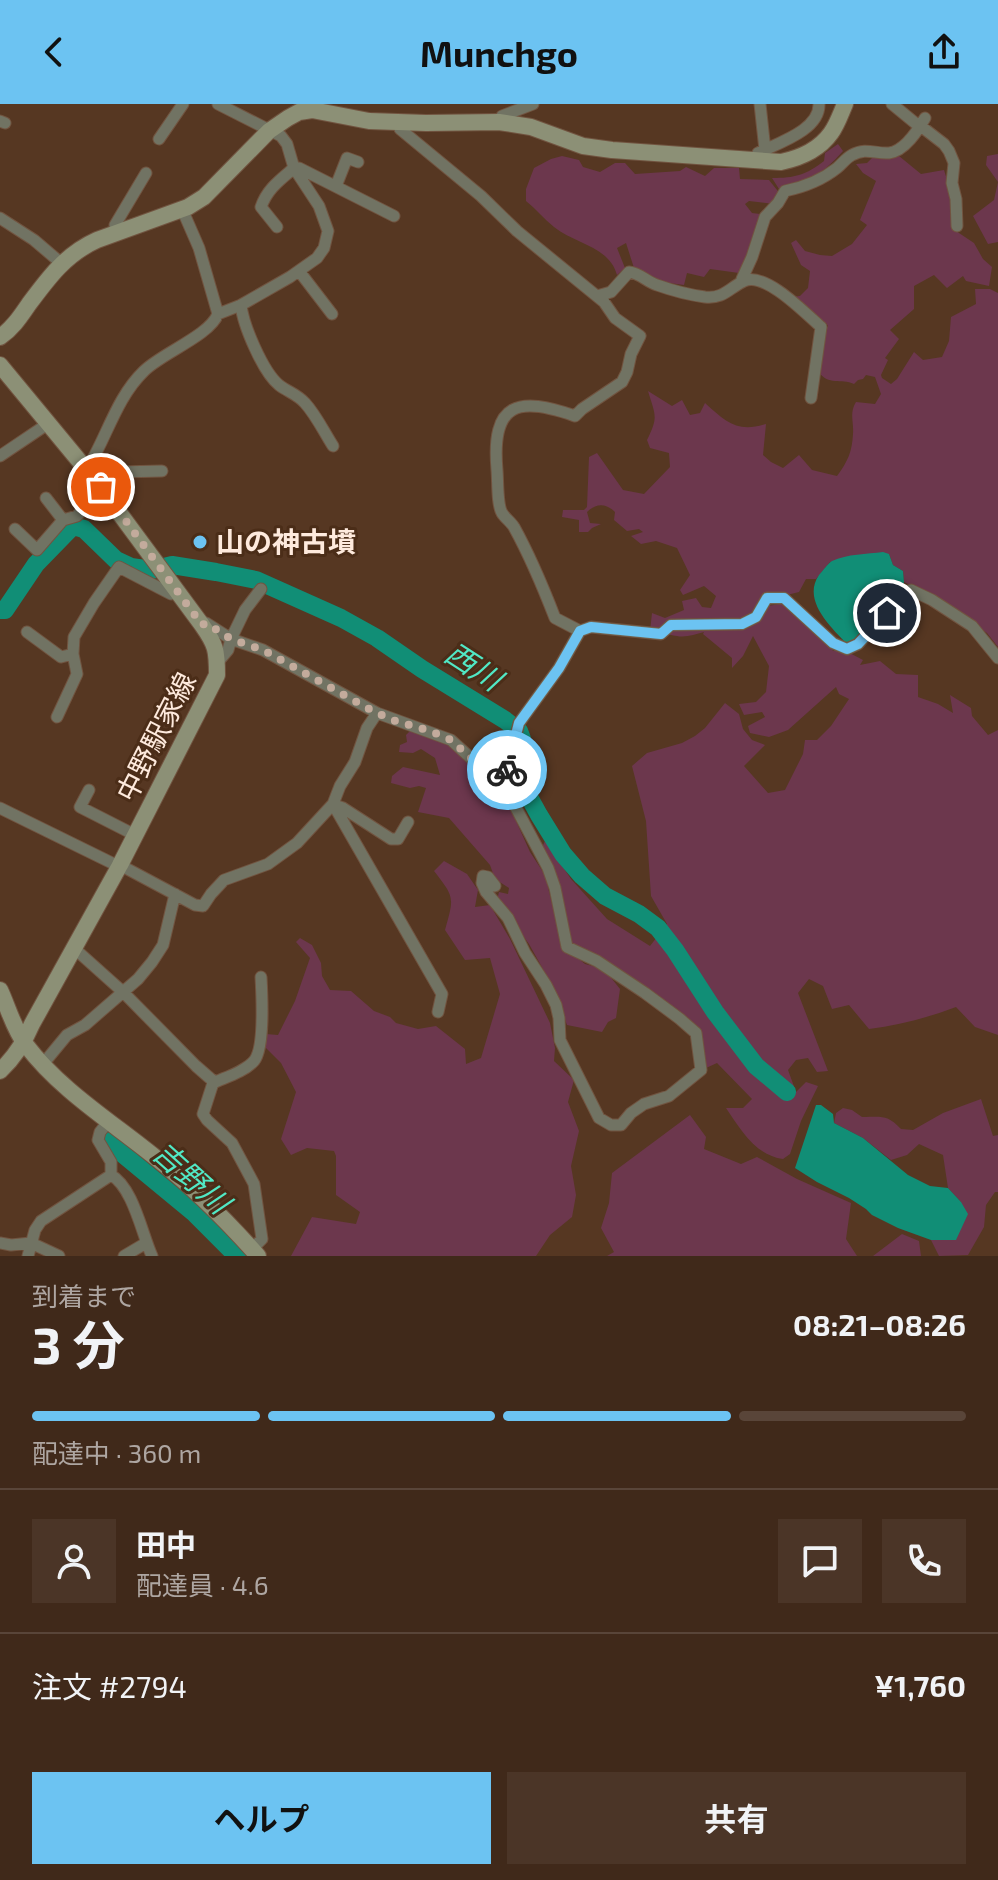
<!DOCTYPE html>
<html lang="ja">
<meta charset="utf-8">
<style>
body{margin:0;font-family:"Exo 2","Noto Sans JP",sans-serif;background:#4b3527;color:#f1f3f6;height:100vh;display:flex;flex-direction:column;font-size:30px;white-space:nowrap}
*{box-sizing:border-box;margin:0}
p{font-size:26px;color:#aea6a2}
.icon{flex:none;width:44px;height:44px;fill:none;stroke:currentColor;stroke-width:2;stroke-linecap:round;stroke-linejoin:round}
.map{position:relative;height:1152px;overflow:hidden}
.drawer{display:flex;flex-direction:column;background:#40291a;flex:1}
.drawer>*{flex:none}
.pin{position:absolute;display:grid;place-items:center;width:68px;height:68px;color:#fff;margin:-34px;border:4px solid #fff;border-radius:50%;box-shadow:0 2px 8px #0007}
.courier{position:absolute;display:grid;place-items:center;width:80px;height:80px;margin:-40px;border:6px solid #6cc3f2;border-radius:50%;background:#fff;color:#222;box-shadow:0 2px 10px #0007}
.headline em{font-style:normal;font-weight:700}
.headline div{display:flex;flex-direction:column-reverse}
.headline{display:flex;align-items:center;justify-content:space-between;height:136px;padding:0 32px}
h1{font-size:52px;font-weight:700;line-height:60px}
.bar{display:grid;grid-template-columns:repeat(4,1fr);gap:12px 8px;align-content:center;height:96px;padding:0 32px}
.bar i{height:10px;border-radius:6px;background:#594539}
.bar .on{background:#6cc3f2}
.bar p{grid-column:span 4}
.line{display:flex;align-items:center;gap:20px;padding:0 32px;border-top:2px solid #594539}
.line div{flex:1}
.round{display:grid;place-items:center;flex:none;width:84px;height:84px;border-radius:0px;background:#4b3527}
.primary-button{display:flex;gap:16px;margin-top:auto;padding:16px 32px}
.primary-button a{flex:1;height:92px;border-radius:0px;background:#6cc3f2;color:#111;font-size:32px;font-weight:700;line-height:92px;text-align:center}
.primary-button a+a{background:#4b3527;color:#f1f3f6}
header{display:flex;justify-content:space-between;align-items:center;height:104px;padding:0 32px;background:#6cc3f2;color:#111;font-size:36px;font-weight:700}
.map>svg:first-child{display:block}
.green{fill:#6c374d}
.water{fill:#118e76}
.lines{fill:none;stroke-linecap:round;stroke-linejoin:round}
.river{stroke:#118e76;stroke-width:18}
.street-casing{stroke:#715440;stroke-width:13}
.secondary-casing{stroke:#715440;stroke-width:18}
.street{stroke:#717363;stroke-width:11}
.secondary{stroke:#8c9076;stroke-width:16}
.done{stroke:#c3ab9c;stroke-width:8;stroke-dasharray:0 14.4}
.route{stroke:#6cc3f2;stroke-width:10}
.poi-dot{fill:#6cc3f2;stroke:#4b2d18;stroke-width:3}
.labels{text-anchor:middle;stroke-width:6;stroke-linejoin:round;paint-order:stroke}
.poi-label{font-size:28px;font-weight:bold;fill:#feeadd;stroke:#4b2d18;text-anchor:start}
.street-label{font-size:28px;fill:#feeadd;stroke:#4b2d18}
.water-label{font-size:30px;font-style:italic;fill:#51e8c5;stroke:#4b2d18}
</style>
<header><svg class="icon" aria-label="back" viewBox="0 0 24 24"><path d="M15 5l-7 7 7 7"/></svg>Munchgo<svg class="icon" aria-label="share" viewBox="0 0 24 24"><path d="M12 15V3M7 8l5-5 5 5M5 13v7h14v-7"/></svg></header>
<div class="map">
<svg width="998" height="1152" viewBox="0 0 998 1152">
<rect width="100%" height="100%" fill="#563722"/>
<path class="green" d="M838,40L843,47C819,74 811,74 779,85L772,74C795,74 806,71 824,57L825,49Z
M877,49L894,54L899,52L921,70L944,66L953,95L956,127L974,139L983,155L992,163L989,182L966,177L963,172L947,184L934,171L914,182V205L890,226L899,235L885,254L888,256L881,271L882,274L891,280L897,275L914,248L923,256L942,253L949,237L951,213L976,200L975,185H990L998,189V543L987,529L946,500L904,478L903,467L893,461L889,450L830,458L816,475H806L799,488L787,491L763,494L768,502L785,499L827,533L833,547L840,544L863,556L860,561L880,557L896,570L918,571V593L938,600L953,609L950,591L971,604L972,612L988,631L998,626V931L975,923L956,903C927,914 899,921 869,925L849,901L832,905L823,882L809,875L798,889L828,967L817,968L808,954L796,956L788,966L796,988L806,978L818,982L801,1017L790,1050L783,1055C755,1051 741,1026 726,1004H743L752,995L717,959L706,964L699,927L569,839L540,747L545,737L571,775L607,815L650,842L667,820L651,792L646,717L632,662L647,649L682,639L695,632L705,624L725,599L739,610L743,625L752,636L765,641L744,662L768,689L785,686L803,650L805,636H817L831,622L849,595L839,590L836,583L788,626L769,633L750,629L748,622L765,613L762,608L744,611L739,600L756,598L766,588L769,562L753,532L743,552L732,564V554L703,530L704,528C695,530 686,534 677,532C667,531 661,527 650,527L652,509L665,514L684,506L682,497L696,494L702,503L711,504L716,492L704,482L683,491L680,486L690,471L677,444L656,437L641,440L631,432L643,428L639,425L627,427L614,416L615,408C606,399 596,399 587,408L590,419L601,420L592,424L588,428H579V416L562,413L563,406H584L587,403L589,353L597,349L623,386L644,390L670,363L669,349L650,344L647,336C659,312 655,311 648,287L672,302L682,296L690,311L700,309L705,299C726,318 737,329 766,320L763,351L771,358L783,364L799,351L812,366L837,372C848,357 852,348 853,330C854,318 849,309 856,298L875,300L881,290L875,273L866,271L863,275L858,276L854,280C841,274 828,282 819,268L823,230L828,222L826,219L820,220L789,193L800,192L808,184L810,167L801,161L791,139L796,136L805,147L820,151L832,152L852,140L867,121L860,116L876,77L863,69L856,60L867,59Z
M998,50V138L988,140L973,112L994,96L998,78L986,61L987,52Z
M562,52L579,56L583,63L600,68L615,59H625L635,70L680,67L686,63L705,72L714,64H739L740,75L769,76L781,91L774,100L749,97L745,100L752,109L760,110C758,132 746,149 739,169L710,165L704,173L687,169L684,181L654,177L634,164L626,139L617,144L625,164L617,171C609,142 575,140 554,123C544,115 536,105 526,97V85L534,64L551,55Z
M411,626L440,634L483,668L501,680L507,697L530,748L545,771L562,841L585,860L604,865L620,885L616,914L608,918L602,928L567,921L553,883L529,840L497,796L499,788L508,790L509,784L495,775L490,761L449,714L418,708L426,684L419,682L410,684L391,679L392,672L403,663L440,671L435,654L421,645L413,649L399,648L400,641L407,638L406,631Z
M444,757L467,770L478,786L475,803L490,801L510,835L550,919L555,944L554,957L574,976L568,998L579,1027L571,1062L576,1091L572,1113L550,1131L536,1152H291L312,1113L356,1120L360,1108L336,1091V1052L334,1047L307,1044L291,1051L281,1035L296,988L281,959L264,942L266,930L278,931L295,897L310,854L296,838L300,834L312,841L321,859L322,872L330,886L351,887L374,907L390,913L396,919L418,925L436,922L465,945L466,960L481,954L500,890L490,854L465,856L445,826C454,793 455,794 434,767Z
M981,995L993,1032L998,1031V1088H995L986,1101L984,1123L968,1151L939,1152L931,1136L956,1135L961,1098L948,1084L943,1051L919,1040L907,1051L891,1056L863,1034L834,1019L836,1009L843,1004L852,1006L862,1013C881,1013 887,1010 901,1025L913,1026L943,1009Z
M690,1011L706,1033L704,1045L741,1060L757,1053L797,1075L851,1099L846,1135L857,1152H607L614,1148L601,1124L609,1099L612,1069Z
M902,1130L919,1137L921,1152H873Z"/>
<path class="water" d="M883,448L889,450L893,461L903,467L904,478L901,486L896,483L879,513L849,542C833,525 801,497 819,471C823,467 827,460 832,457C847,450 867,450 883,448Z
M816,1001H821L833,1010L834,1019L863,1034L908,1071L930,1082L948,1084L961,1098L968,1110L956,1136H931L898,1124L872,1111L866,1105L849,1094L817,1078L795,1064Z"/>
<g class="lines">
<path class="river" d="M0,506H5L36,460L73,422L84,425L116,456L131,463L152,466L172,461L216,468L256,476L341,514L377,534L422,565L505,616L519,627L522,635L519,669L523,682L539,711L563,750L582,772L605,792L639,810L658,824L675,846L715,908L756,962L787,988
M107,1037L193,1108L237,1152"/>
<g class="street-casing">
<path id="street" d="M218,0L281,32L287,40L294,64L319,102L328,127L324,144L317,154L290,173L241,201L218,210
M760,0L765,46
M892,0L920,23H922L944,40L949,47L954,59L952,79L956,95L957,122
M0,17L5,19
M399,18L400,25L481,92L517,127L604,198L615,214L640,232L631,250L627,268L622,278L582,305L575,312C518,292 491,298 497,366C498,377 497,401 502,409C505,414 511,418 514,423C530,452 543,483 555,514L580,527
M499,18L502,12L533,0
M159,35L183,0
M759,57L758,49C778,39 820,26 819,0
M336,82L347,54L358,58
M0,114L34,136L61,159
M277,123L261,103C267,85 280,76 294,64H299L394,112
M117,129L115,121L146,69
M299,167L332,210
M742,178V175L752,153L765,113L778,99L785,87C804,83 822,76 837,64C842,60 846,54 852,51C866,43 875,50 889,49C905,47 918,26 925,14
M597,192L611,188L629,168C640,169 647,178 657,181C671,186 690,191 705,193C724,195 729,184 744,177C765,167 806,210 821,223L811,294
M241,201C243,221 263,268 279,281C288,288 297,290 305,299C316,311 324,328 333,342
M0,352L49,319
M87,365C107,333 116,294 144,267C162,249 209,232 218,210L199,144L182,105
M95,376L119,368L162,367
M46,394L63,416
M15,425L37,446L63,416L77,412L101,383
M261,485L245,506L231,535L263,546L377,609L451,636L484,666L506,670
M202,521L206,519L231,535L228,546L217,559
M27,528L61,553L73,550
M57,613L77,570L73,550L74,533L94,499L119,463L171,490L178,488
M89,686L80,703L135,731
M333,700L442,890L438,908
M334,701L343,704L391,735H398L408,718
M0,704L114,760L120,761L195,801L203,802L211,790L224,776L268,760L297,739L333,700L340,682L355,658L367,624L377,609
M495,782L488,773L483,772L482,779L486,788L508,814L525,849L546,881L556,901L559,914L560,936L599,1014L611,1021H621L631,1009L644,1000L669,992L701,966L696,929L680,915L645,889L597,857L567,843L555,784L548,764L507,687L506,670L519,619L559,564L580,527L591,523L661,530L671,521L742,520L756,513L767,494H784L833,539L847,545L858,540L887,509L897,492L911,486L932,496L972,522L998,554
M75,845L123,888L196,962L212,976L213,979L203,1010L207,1016L232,1039L254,1080L262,1135L252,1145
M43,960L67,931L85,921L138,875L152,858L163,841L175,790
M213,979C226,973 244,968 254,957C265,944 262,891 261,873
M111,1071C133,1083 142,1130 152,1152
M0,1139L11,1141L31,1139L59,1152
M28,1152L35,1126L41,1117L111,1071V1058L98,1036L100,1028L108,1018
M124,1152L146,1139"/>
</g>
<g class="secondary-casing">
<path id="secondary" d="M0,233C13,224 20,213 29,200C49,173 66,150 97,136L188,103L204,93L269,27L288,14L299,8L312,6L369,17L426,19L499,18L531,23L583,42L612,46L781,58C800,54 819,46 831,29C837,21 841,9 845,0
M0,261L95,376L202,521C216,541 217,546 217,571L120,761L32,920C24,939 15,953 0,967
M0,886C8,903 14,926 26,941C61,987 112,1018 156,1054C193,1083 226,1116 258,1152"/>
</g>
<use href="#street" class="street"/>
<use href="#secondary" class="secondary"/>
</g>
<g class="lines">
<path class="done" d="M101,383L202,521L206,519L231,535L263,546L371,606L392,616L430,627L451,636L484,666L501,671L506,670L507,666"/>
<path class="route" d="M507,666L519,619L559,564L580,527L591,523L661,530L671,521L742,520L756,513L767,494H784L833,539L847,545L858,540L887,509"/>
</g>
<circle class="poi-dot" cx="200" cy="438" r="8"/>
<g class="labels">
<g class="poi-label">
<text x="216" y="448">山の神古墳</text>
</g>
<g class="street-label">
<text transform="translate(156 633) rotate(-63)" y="10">中野駅家線</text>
</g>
<g class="water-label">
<text transform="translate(473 563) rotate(33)" y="10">西川</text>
<text transform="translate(191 1074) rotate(42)" y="10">吉野川</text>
</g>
</g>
</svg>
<div class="pin" style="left:101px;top:383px;background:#ea580c"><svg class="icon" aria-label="bag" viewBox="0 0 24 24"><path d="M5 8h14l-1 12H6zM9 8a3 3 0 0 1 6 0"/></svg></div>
<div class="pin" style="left:887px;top:509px;background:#1f2937"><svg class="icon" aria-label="home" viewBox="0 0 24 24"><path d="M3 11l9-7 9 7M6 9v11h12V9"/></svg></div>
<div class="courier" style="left:507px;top:666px"><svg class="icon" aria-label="bike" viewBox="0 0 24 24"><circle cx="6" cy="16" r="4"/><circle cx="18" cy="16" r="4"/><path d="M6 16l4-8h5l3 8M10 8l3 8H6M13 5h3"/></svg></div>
</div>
<section class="drawer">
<div class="headline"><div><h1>3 分</h1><p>到着まで</p></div><em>08:21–08:26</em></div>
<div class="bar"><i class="on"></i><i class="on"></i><i class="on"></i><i></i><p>配達中 · 360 m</p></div>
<div class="line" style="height:144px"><a class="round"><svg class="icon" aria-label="person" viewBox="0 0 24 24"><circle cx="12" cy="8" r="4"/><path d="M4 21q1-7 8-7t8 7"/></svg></a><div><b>田中</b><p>配達員 · 4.6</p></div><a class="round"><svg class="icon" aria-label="chat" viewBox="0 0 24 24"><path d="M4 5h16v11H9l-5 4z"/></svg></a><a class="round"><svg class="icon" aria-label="phone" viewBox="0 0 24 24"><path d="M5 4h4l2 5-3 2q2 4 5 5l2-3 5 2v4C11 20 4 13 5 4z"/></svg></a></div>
<div class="line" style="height:104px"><div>注文 #2794</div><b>¥1,760</b></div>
<div class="primary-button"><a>ヘルプ</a><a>共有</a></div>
</section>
